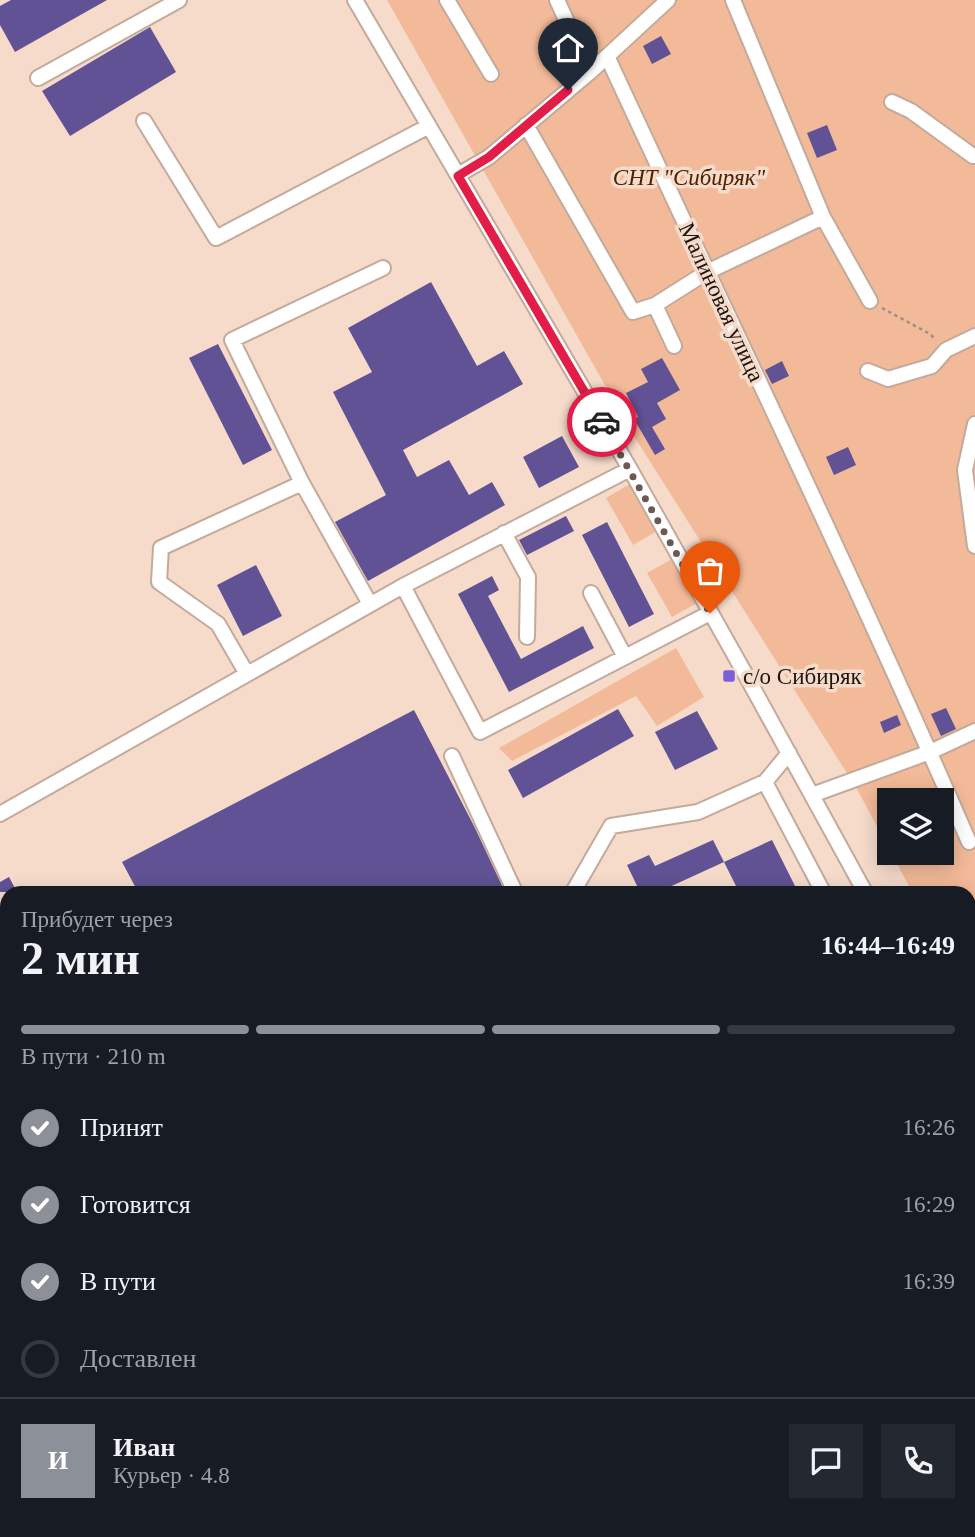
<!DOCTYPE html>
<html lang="ru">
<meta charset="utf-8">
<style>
body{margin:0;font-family:"Times New Roman",serif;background:#242831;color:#f1f3f6;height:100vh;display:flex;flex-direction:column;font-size:26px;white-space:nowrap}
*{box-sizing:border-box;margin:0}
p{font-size:23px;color:#9ea1a6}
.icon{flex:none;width:38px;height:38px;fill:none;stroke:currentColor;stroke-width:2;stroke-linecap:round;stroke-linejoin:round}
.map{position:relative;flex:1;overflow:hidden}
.panel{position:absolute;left:0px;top:886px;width:976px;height:653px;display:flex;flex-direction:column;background:#171b24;border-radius:21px 21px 0 0;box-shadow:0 4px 18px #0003}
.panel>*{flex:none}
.buttons{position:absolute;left:877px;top:788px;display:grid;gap:14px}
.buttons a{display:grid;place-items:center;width:77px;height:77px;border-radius:0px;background:#171b24;box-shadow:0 4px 18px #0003;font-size:35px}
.pin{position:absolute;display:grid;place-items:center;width:60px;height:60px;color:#fff;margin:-72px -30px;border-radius:50% 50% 50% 0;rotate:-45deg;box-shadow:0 0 7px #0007}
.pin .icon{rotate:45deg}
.courier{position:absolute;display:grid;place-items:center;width:70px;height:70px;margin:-35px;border:5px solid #e11d48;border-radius:50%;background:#fff;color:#222;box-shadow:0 2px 9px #0007}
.headline em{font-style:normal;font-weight:700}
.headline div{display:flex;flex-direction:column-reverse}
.headline{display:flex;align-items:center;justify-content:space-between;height:119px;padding:0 21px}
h1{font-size:46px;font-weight:700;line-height:52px}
.bar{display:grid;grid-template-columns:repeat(4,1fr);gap:10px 7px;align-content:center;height:84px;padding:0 21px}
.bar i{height:9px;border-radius:5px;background:#363941}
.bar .selected{background:#8c9099}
.bar p{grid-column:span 4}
.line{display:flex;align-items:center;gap:18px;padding:0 21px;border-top:2px solid #363941}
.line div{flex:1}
.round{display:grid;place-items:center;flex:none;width:74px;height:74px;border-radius:0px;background:#242831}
ol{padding:0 21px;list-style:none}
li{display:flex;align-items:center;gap:21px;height:77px}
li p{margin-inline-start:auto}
li .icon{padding:7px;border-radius:50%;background:#8c9099;color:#fff;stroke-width:4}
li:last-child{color:#9ea1a6}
li i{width:38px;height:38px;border:4px solid #363941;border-radius:50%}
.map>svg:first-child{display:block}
.green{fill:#f3ba99}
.building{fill:#605294}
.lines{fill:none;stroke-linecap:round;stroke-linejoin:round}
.minor-casing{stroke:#c3aa9b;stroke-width:18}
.path{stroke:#a18d81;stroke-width:2.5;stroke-dasharray:3.5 3.5;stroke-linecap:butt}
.minor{stroke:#fff;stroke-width:14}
.rail-casing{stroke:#907e72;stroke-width:7}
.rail{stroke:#f6dbcb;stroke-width:4.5;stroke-dasharray:13;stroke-linecap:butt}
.done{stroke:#6a5a51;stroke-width:7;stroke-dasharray:0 12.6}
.route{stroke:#e11d48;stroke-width:9}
.poi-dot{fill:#7d5dd8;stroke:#f6dbcb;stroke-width:2.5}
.labels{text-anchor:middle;stroke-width:7;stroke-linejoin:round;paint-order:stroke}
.park-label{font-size:23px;font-style:italic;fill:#4d2000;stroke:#f6dbcb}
.street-label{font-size:23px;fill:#1e150f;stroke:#f6dbcb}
.poi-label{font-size:23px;fill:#1e150f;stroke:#f6dbcb;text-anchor:start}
</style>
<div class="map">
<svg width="975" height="1537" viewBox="0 0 975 1537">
<rect width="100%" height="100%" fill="#f6dbcb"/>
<path class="green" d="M387,0H975V1010L970,999V892H912L891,852H942V800H889V849L857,789L632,433Z
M630,484L657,531L633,545L606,498Z
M672,559L697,603L672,617L647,573Z
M676,648L704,697L657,726L636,696L512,761L499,748Z"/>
<path class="building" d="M11,0H107L15,52L0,25V6Z
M150,27L176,72L70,136L42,91Z
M661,36L671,54L652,64L643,46Z
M827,125L837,150L817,158L807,133Z
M431,282L477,366L504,351L523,384L403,450L417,477L449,460L469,495L492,482L505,505L368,581L335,522L386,495L333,392L372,372L348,328Z
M218,344L272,450L243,465L189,358Z
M662,358L680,390L657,403L666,419L652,427L665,449L655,455L634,419L638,417L626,393L648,382L641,369Z
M782,361L789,376L772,384L765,370Z
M562,436L579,467L539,488L523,457Z
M848,447L856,465L834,475L826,457Z
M566,516L574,531L527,555L519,540Z
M607,522L654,614L629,627L582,535Z
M256,565L282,616L243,636L217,585Z
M492,576L499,590L488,596L521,659L583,626L594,648L509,692L458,594Z
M946,708L956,729L941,736L931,714Z
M618,709L634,736L523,798L508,770Z
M414,710L475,828L505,892H138L122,862Z
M697,711L718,749L675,770L655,732Z
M897,715L901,725L884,733L880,722Z
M713,840L724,862L665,889L667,892H640L627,865L649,855L655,866Z
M772,840L798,892H739L724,862Z
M9,877L17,892H0V882Z"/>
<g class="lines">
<g class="minor-casing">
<path id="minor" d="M355,0L630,469L743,670L865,892
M447,0L491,74
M557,0L590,72
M733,0L823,217L870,301
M607,56C728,318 854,577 969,842
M38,78L179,0
M892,102L911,111L973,156
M144,121L216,238L429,126
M526,125L633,312L655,305L707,272L823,217
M458,175L489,157L590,72L668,0
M655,305L674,346
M868,371L888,379L932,366L946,350L975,336
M975,424L965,470L975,546
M302,483L232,340L383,268
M504,533L528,577L527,637
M403,586L480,732L710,613
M591,593L625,657
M247,674L218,624L159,582L161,548L302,483L370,604
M452,756L515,892
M765,782L823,892
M812,795L930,752L975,731
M0,814L403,586L630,469
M573,892L611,826L698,812L765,782L789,753
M0,973L7,987
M0,1006L7,1002
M970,1084L975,1092
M0,1200L7,1215
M970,1433L975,1423
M0,1525L7,1522
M970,1529L975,1520
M287,1531L297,1537
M341,1531L344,1537
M65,1537L74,1531
M913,1537L917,1531"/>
</g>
<path class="path" d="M882,308L930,334L936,340"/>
<use href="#minor" class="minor"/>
<g class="rail-casing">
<path id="rail" d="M0,1287L7,1284"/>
</g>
<use href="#rail" class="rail"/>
</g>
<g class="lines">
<path class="done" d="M602,422L710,613"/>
<path class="route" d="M568,90L489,157L458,176L602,422"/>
</g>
<rect class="poi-dot" x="722" y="669" width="14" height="14" rx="3.5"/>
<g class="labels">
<g class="park-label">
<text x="689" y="185">СНТ "Сибиряк"</text>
</g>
<g class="street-label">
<text transform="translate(722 302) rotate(65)" y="8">Малиновая улица</text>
</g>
<g class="poi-label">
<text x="743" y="684">с/о Сибиряк</text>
</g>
</g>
</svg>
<div class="buttons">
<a><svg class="icon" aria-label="layers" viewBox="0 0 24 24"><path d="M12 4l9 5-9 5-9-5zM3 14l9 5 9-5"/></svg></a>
</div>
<div class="pin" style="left:710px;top:613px;background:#ea580c"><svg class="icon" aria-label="bag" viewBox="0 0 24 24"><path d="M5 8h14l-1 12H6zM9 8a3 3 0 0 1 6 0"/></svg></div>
<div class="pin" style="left:568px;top:90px;background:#1f2937"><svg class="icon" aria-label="home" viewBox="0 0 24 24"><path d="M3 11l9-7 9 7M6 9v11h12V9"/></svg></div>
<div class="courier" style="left:602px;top:422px"><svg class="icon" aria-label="car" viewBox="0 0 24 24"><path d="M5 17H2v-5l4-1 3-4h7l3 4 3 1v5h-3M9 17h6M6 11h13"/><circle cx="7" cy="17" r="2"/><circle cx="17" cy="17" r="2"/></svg></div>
<section class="panel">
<div class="headline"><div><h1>2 мин</h1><p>Прибудет через</p></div><em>16:44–16:49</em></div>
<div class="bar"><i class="selected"></i><i class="selected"></i><i class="selected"></i><i></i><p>В пути · 210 m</p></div>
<ol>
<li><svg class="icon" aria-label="check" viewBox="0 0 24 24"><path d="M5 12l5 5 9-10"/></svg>Принят<p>16:26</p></li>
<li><svg class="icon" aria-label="check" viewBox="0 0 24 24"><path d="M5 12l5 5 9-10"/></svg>Готовится<p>16:29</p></li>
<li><svg class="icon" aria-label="check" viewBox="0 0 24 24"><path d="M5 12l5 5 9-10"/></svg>В пути<p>16:39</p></li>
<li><i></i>Доставлен</li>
</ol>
<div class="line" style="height:126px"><b class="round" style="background:#8c9099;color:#fff">И</b><div><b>Иван</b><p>Курьер · 4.8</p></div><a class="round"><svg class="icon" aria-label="chat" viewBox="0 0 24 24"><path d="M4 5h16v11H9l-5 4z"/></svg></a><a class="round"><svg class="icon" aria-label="phone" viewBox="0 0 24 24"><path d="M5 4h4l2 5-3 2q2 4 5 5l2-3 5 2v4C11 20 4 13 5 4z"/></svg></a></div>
</section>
</div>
